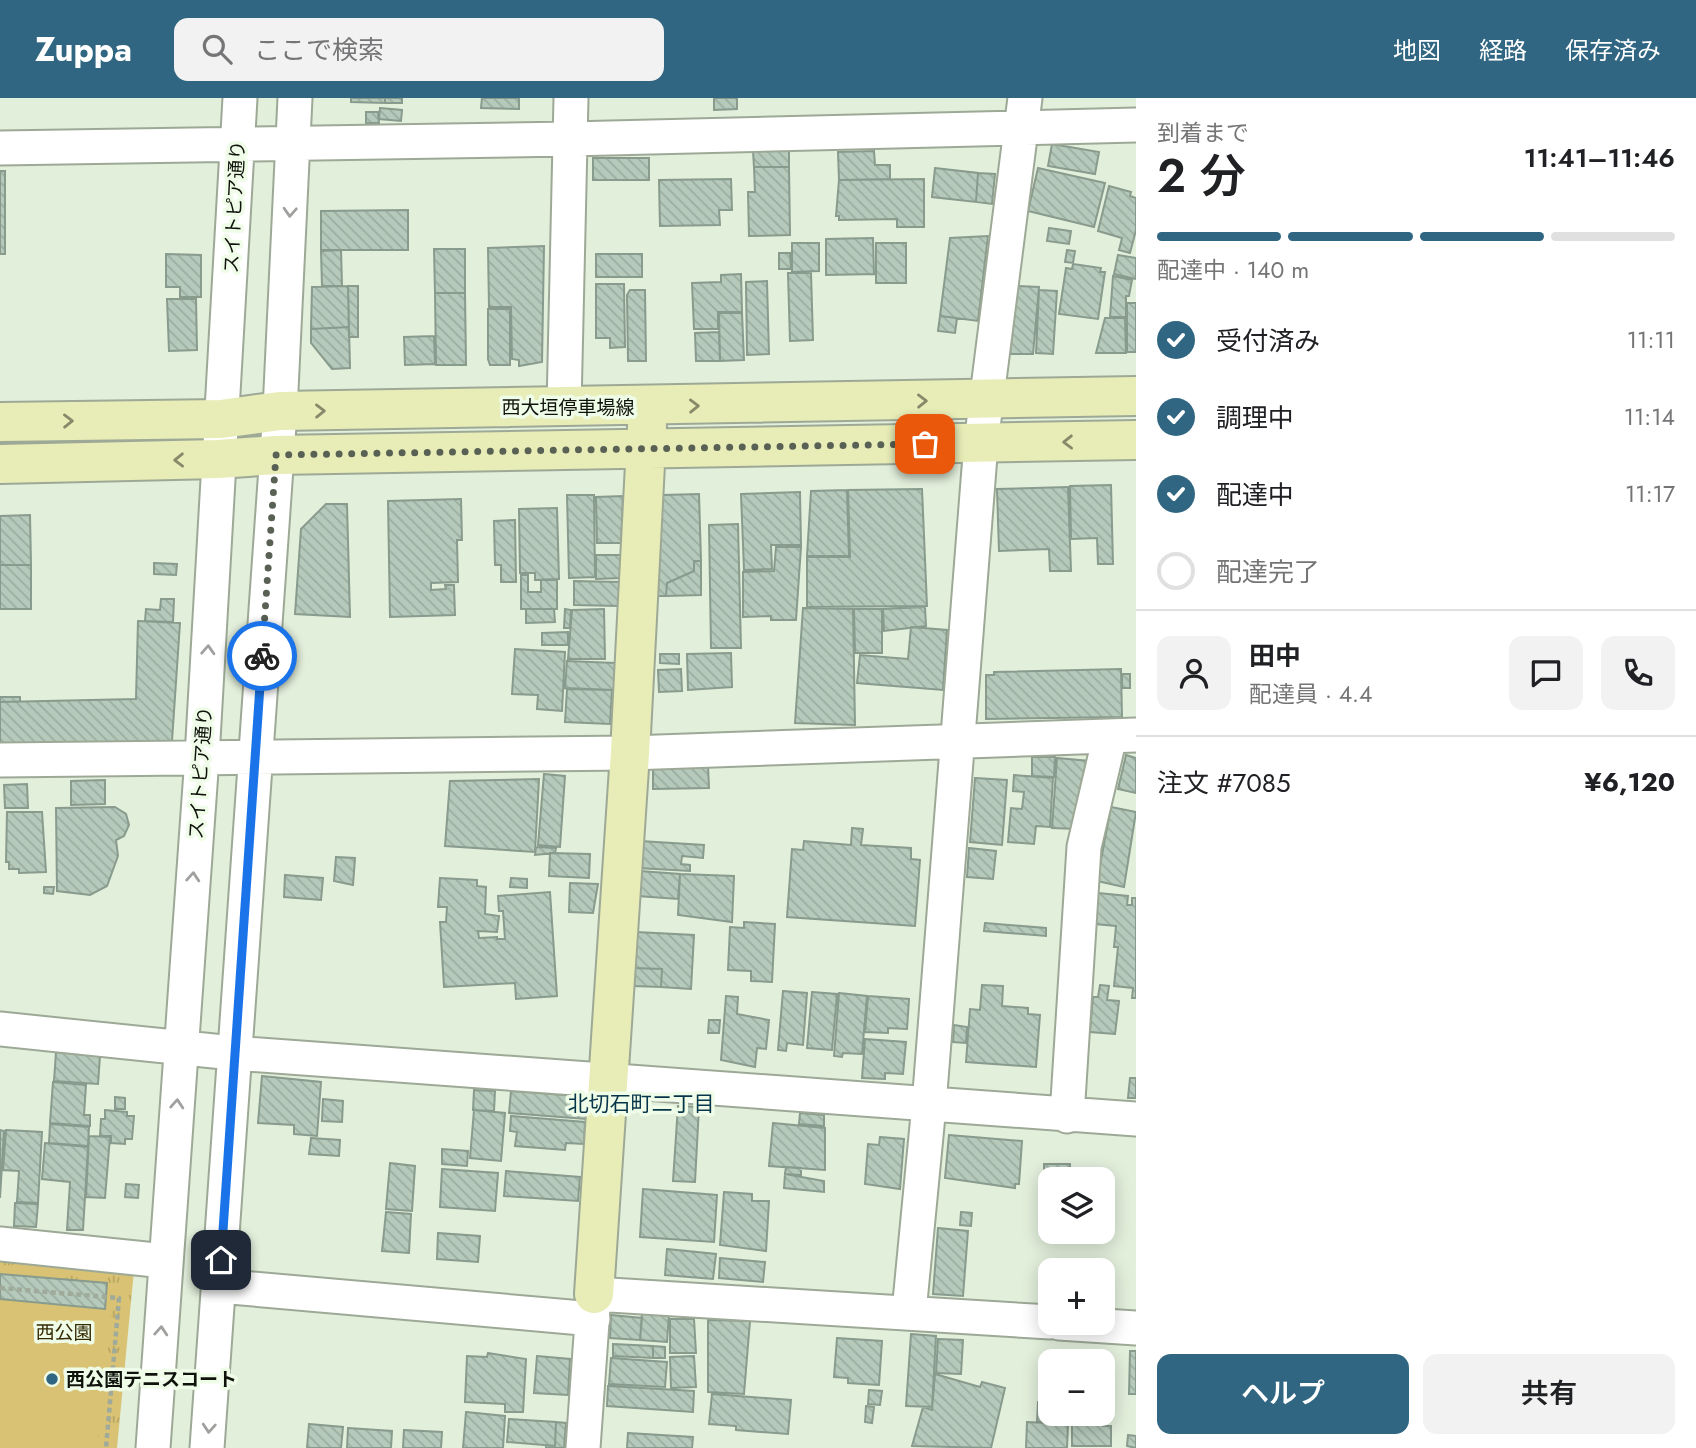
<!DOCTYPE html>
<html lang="ja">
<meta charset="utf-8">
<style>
body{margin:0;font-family:Jost,"Noto Sans JP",sans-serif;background:#f2f2f2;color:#202124;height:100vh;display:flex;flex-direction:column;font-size:26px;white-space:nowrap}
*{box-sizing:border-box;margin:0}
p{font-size:23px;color:#757577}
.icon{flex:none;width:38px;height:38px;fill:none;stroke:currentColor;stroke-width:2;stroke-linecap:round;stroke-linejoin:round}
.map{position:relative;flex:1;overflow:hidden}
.sheet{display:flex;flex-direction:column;background:#fff;width:560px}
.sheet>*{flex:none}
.fabs{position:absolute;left:1038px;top:1069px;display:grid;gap:14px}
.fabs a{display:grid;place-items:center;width:77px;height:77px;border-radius:14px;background:#fff;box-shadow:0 4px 18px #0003;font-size:35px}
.pin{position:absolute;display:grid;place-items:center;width:60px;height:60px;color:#fff;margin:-30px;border-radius:14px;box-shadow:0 4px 10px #0006}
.courier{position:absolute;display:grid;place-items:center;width:70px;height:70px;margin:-35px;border:5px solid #1a73e8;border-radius:50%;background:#fff;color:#222;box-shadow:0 2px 9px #0007}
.summary em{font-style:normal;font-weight:600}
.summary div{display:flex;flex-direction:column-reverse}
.summary{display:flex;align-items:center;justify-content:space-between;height:119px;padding:0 21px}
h1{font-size:46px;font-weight:600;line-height:52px}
.bar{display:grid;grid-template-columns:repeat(4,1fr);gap:10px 7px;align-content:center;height:84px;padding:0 21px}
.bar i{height:9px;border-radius:5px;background:#e0e0e0}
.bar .active{background:#316682}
.bar p{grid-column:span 4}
.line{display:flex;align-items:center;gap:18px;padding:0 21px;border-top:2px solid #e0e0e0}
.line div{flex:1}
.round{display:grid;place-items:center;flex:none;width:74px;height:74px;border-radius:14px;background:#f2f2f2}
ol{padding:0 21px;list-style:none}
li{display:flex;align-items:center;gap:21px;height:77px}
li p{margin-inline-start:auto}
li .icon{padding:7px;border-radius:50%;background:#316682;color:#fff;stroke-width:4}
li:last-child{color:#757577}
li i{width:38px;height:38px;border:4px solid #e0e0e0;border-radius:50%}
.primary-button{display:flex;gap:14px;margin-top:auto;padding:14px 21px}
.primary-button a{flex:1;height:80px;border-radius:14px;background:#316682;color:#fff;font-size:28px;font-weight:600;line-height:80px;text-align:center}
.primary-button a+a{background:#f2f2f2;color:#202124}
header{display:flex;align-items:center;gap:42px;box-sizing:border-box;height:98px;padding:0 35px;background:#316682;color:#fff}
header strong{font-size:33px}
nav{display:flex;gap:38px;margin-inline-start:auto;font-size:24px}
.search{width:490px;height:63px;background:#f2f2f2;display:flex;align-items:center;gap:18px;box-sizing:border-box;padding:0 24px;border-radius:14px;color:#757577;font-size:26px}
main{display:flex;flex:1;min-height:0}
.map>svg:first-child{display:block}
.grass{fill:url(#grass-tufts)}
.garden{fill:#d9c273}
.building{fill:url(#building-back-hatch);stroke:#889b8d;stroke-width:2}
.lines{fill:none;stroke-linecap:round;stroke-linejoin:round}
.street-casing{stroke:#9da996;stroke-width:37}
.secondary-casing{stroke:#9da996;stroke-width:42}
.path{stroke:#a0aa9a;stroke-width:4.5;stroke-dasharray:5 3.5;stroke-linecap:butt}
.street{stroke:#fff;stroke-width:33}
.secondary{stroke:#e8ecb6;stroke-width:38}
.oneway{stroke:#9fa19e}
.oneway2{stroke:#868a6a}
.done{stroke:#596054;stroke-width:7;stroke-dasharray:0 12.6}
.route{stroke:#1a73e8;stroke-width:9}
.poi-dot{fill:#316682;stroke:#effce8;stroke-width:2.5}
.labels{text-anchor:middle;stroke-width:7;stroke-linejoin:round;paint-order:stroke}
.street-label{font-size:19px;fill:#0f130c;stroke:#effce8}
.park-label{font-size:19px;fill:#332903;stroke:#effce8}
.poi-label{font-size:19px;font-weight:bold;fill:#0f130c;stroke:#effce8;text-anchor:start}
.neighbourhood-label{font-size:21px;fill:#063449;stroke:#effce8}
</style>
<header>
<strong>Zuppa</strong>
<div class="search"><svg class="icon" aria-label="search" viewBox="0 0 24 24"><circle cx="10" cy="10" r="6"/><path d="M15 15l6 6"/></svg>ここで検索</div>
<nav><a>地図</a><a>経路</a><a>保存済み</a></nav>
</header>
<main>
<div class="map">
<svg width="1136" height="1350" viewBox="0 0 1136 1350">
<defs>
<pattern id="grass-tufts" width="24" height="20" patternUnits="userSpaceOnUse" patternTransform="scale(1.75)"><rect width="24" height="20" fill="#d9c273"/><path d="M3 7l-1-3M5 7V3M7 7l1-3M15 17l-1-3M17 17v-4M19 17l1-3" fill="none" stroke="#b9a662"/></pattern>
<pattern id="building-back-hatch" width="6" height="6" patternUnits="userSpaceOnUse" patternTransform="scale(1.75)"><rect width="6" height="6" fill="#b6cabb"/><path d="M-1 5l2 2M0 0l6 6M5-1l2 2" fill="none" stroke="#9bada0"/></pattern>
</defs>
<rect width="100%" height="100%" fill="#e2efdb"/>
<path class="grass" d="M0,1159L134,1172L117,1350H0Z"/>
<path class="garden" d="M0,1203L111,1212L97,1350H0Z"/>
<path class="building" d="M351,0H385V5L351,4Z
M385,0H402V5H385Z
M482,0H519V11L481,10Z
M714,0H737V11L714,12Z
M380,10L402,12L401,23L379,21Z
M366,14H378L379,25H366Z
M1052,46L1099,54L1095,76L1048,68Z
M753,53H789V69H754Z
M874,53L875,67H890V81L839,82L838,54Z
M593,60H649V82H593Z
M754,69H789L790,137L749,138L748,94H755Z
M935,70L978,75L976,104L932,99Z
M1038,70L1105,85L1094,129L1028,113Z
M0,73H5V156H0Z
M978,75L995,76L992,106L976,104Z
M731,81L732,112H719L720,127L660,128L659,82Z
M924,81V129H897V121L839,122V118H836L839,82Z
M1109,88L1131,94L1130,98L1136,100V132L1130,155L1119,152L1122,140L1098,133Z
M408,112V152H321V113Z
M1049,130L1071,133L1069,146L1047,143Z
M988,138L978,223L940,218L950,140Z
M873,140L874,176L826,177V141Z
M792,145H819V173L792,174Z
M876,145H906V185H876Z
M544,148L542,264L519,268V262L512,261L511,209H489L488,150Z
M434,151H465V195H435Z
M341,152L342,188H322L321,153Z
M1067,152L1075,153L1073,165L1065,164Z
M779,155H790L791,171H779Z
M166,156L201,157V199H180V189H166Z
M596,156H642V179H596Z
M1118,157L1136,160V181L1114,176Z
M1073,166L1101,170L1100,174H1105L1098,221L1059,216L1066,170L1072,171Z
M788,175H811L813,242L790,243Z
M741,176L742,214H718V231H694L692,185L721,184V177Z
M1113,178L1132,182L1129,198H1126V219H1110Z
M767,183L769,256L747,257L746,184Z
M596,186H624L625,249L610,250V240H596Z
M348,188L349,229L311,231L312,189Z
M348,188H358V239H349Z
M1018,188L1039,189L1033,256H1010Z
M630,192H645L646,263H628L627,197Z
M1039,192L1057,193L1053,256L1036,255Z
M435,195H465L466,267H436Z
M167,201H196L197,252L169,253Z
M1127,205H1136V254H1127Z
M488,211H510V267H490L488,261Z
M719,215H742L744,262L720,263Z
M940,218L957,220L955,235L938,233Z
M1105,220H1125L1126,255H1096Z
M349,229L350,270L332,271L311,245V231Z
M719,234L720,263H696L695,235Z
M434,238L435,266L405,267L404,239Z
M1111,387L1113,466H1098L1097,440L1071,441L1070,388Z
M1068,389L1071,473H1050L1049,451L999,453L997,391Z
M922,391L927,508L807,509V459H850L848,392Z
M847,392L849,458H807L811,393Z
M800,394L801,447H771L772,471L744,472L741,396Z
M699,396L701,463H694V473L667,485L666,498H656L663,397Z
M567,397H594L595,479L569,480Z
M623,398L621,445H597L596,399Z
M461,401L462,442H457L458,484L431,485V492L446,491L445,487H454L455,517L390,519L388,403Z
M326,406H347L350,519L295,516L301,431Z
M557,410L559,481L535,482V475H520L519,411Z
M30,417L31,467H0V418Z
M515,422L516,484H501V467H495L494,423Z
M738,426L741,550H711L709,427Z
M776,449H801L796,522H771V518L743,519V474L774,473Z
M596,457H622L620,480L596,481Z
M694,463H701V497L666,498L667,485L694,473Z
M154,465L177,466L176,477L154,476Z
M0,467H31V511H0Z
M521,477H528V494H541V482H557V511H521Z
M574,483L619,484V508L574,507Z
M161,501H174L173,524L145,523L146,511L160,512Z
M925,509L926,528L884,533L883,511Z
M803,510L853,511L855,627L795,625Z
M526,511H554L555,524L526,525Z
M565,511L571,512L570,530H564Z
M604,511L605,561H568L572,512Z
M854,511H882V555H855Z
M138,523L180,525L172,643L0,647V604L136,601Z
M911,529L947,532L943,592L857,585L860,557L908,561Z
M568,534V547H542V535Z
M515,551L565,554L562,613L537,611L538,597L512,596Z
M731,555L732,589L688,592L687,556Z
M660,556H679V566L660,565Z
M567,563L615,565L614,592L565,590Z
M681,571L682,593L659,594L658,572Z
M1121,571L1122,619L986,621V577H994V574Z
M1122,576H1130V590H1122Z
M567,591L612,592L610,626L565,624Z
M0,599H20V604H0Z
M1126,657L1136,660V695L1118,691Z
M1032,659H1055L1054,679L1032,678Z
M1057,660L1090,663L1077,731L1052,730Z
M708,668L709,690L653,691V669Z
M544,676L565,678L560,749L538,747Z
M1014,677L1053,680L1050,729L1036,728L1034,746L1008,744L1011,710L1022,711L1024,694L1013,693Z
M975,680L1007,682L1002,747L970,744Z
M539,681L535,754L445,748L450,683Z
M105,682V706L71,707V683Z
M27,686L28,710H5L4,687Z
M115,709L126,716L129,727L124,738L116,742L118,758L107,788L90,797L57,793L56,710Z
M1111,709L1136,714L1124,789L1097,783Z
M7,714H42L46,774L19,775V771H9V764H6Z
M852,730L863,731L861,747L911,750V761L920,762L915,828L787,819L792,751L803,752L804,743L851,747Z
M640,743L704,747L703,760L682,758L681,766L690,767V773L638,770Z
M536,749L556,750L555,755L535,757Z
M969,750L996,753L993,781L967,779Z
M550,755L590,756L589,780L549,778Z
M336,759L355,760L353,787L334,783Z
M640,773L680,776L678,801L638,798Z
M680,776L734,778L732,824L678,817Z
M285,777L323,780L321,802L284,799Z
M440,780L477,782V788L486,789L485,816L499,818L497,834L478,833L479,840L497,839V841H505L503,813H499L498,798L550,794L557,898L516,901L515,885L444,889L440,824H446L447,809H438Z
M511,780L527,781V790L510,789Z
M570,785L598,786L593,815L569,814Z
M44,789H54L53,796L44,795Z
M1098,795L1128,798L1127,807H1132V800H1136V900H1132L1133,890L1114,888L1118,849H1114L1116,828L1095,826Z
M744,824L775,826L772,884L751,883V873L728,872L730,829L744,830Z
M985,825L1046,830V838L984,833Z
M636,834L694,837L691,891L661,889L662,871L634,870Z
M634,870L662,871L661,889L633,888Z
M982,887L1003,888L1002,908L1028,910V916L1040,917L1036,969L966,964L970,911L980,912Z
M1100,887L1109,888L1107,902L1119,903L1115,936L1090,934L1093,899H1098Z
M783,893L807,895L803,947L787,945L786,953L778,952Z
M812,894L837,896L832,952L807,950Z
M839,895L867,898L862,956L843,955L842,959L834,958Z
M726,898L738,899L737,916L769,922L766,951L757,950L755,969L721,962Z
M868,898L909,901L907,931L888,930V935L865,934Z
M709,922H720L719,935H708Z
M954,927L967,929L966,945L953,944Z
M865,941L906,944L903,976L885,975V981L862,980Z
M56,954L100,958L98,986L54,983Z
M262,978L321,984L317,1038L294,1036V1027L258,1025Z
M1130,980H1136V1000H1128Z
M53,984L86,987L84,1017H90V1028L50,1025Z
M474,992L495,993L494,1013L473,1012Z
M511,993L578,998V1005H587L586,1021L509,1015Z
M115,999L125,1000V1011H115Z
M323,1001L343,1003L342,1024L322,1023Z
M678,1008L699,1009L695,1084L673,1083Z
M105,1012L127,1014V1018H134L132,1041H125V1046L111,1045V1038H100L101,1021H105Z
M474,1012L505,1015L501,1063L470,1060Z
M800,1015L824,1017V1028L799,1026Z
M511,1018L585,1024L584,1046L566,1045L565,1052L515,1048L517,1034L510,1033Z
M773,1025L825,1030V1072L769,1068Z
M50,1026L89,1029L88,1048L49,1045Z
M0,1032L4,1033L0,1100Z
M6,1032L42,1034L38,1105L17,1104L19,1073L3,1072Z
M949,1037L1022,1043L1019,1086H1015V1090L945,1080Z
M89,1038L110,1039L105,1100L86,1099Z
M880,1039L904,1041L900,1091L865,1086L868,1046L879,1047Z
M311,1040L340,1042L339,1058L309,1056Z
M45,1045L88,1049L83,1132H67L70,1084L42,1081Z
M442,1051L468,1053L467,1068L442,1066Z
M390,1065L415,1068L412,1113L386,1111Z
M1044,1066H1070V1082H1050V1110H1044Z
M786,1069L801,1070V1077L785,1076Z
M442,1071L498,1075L495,1113L440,1109Z
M506,1073L580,1079L578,1103L504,1098Z
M785,1076L824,1083V1094L784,1090Z
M126,1086L139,1087L138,1100L125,1099Z
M643,1091L717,1097L714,1144L640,1139Z
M724,1094L752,1096V1103H769L766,1153L720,1147Z
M15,1105L38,1106L36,1129L14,1128Z
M386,1114L411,1116L409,1155L382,1153Z
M961,1114L972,1115L971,1128L960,1127Z
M938,1130L968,1133L963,1198L933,1196Z
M438,1135L480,1138L478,1164L437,1161Z
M667,1151L716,1156L713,1181L665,1177Z
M720,1160L765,1164L763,1184L719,1180Z
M0,1176L107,1185L105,1211L0,1201Z
M642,1214L669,1216L667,1244L640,1242Z
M611,1217L642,1220L640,1242L610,1240Z
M670,1221H694L696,1255H670Z
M708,1222L750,1223L744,1296L708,1294Z
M911,1236L936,1238L932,1309L906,1308Z
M837,1240L882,1243L879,1287L848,1285V1280L834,1279Z
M938,1241L963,1242L961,1276L936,1275Z
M613,1246L653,1248V1260L613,1258Z
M653,1248L665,1249V1260H653Z
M1130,1253H1136V1296H1129Z
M488,1255L526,1261L523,1314H505V1306L465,1304L467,1258L487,1259Z
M537,1258L570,1261L568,1297L534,1295Z
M694,1258L696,1289L671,1290L670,1259Z
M611,1260L667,1264L665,1289L609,1286Z
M935,1276L980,1289L982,1284L1005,1290L991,1350L912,1348L923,1309L932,1312Z
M608,1288L694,1293L693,1314L607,1308Z
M869,1292L882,1293L880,1307L868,1306Z
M712,1296L791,1302L788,1336L736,1332V1328L709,1326Z
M1038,1304H1050V1316H1062L1061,1324H1037Z
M866,1308L874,1309L872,1325L865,1324Z
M466,1314L505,1318L503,1350H463Z
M1072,1318H1103V1328H1111V1348H1072Z
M509,1321L556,1324L555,1348L507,1344Z
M556,1324L566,1325L564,1350H546V1347L555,1348Z
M1027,1324L1068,1326L1067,1350H1026Z
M309,1326L343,1329L341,1350H307Z
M348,1330L392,1333L391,1350H347Z
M404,1332L442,1334L441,1350H403Z
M628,1335L693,1339L692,1350H627Z
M1128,1337L1136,1338V1350L1127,1348Z"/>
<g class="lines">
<g class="street-casing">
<path id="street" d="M0,50L569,41L1136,27
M564,309L571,0
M0,662L630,655L1136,637
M0,931L233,955L1136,1021
M1067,1018L1084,749L1110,638
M0,1146L165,1163
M219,1188L593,1221
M909,1214L929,1007L981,345L1025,0
M1059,1225L1136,1230
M153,1350L202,659L240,0
M207,1350L280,313L295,0
M583,1350L594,1196L1050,1224"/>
</g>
<g class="secondary-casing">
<path id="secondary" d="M0,324L221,321L280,313L1136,298
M0,366L218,361L276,357L1136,342
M594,1196L630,655L647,328"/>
</g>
<path class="path" d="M0,1190L119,1200L106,1350"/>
<use href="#street" class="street"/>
<use href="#secondary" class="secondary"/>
</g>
<defs><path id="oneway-chevron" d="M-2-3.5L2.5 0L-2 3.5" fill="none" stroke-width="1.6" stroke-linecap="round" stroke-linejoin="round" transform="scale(1.75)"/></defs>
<g class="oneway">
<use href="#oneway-chevron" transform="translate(290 114) rotate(93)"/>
<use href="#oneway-chevron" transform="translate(208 552) rotate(-87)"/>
<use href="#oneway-chevron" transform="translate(193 779) rotate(-86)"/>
<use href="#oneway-chevron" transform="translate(177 1006) rotate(-86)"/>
<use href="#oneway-chevron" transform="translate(161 1233) rotate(-86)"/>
<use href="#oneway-chevron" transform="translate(209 1330) rotate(94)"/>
</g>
<g class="oneway2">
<use href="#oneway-chevron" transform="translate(922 303) rotate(-1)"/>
<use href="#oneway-chevron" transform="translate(694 308) rotate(-1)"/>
<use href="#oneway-chevron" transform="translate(320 313) rotate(-1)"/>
<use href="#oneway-chevron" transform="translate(68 323) rotate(-1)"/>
<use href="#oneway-chevron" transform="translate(1068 344) rotate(179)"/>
<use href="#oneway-chevron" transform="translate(179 362) rotate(179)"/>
</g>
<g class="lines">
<path class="done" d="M262,558L276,357L925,346"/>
<path class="route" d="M221,1162L262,558"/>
</g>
<circle class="poi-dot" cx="52" cy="1281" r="7"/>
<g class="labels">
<g class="street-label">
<text transform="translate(234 109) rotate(-87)" y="7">スイトピア通り</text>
<text x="568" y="316">西大垣停車場線</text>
<text transform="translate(200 675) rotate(-86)" y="7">スイトピア通り</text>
</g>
<g class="park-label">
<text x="64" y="1241">西公園</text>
</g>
<g class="poi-label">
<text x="66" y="1288">西公園テニスコート</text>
</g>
<g class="neighbourhood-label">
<text x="641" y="1013">北切石町二丁目</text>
</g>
</g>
</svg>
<div class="fabs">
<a><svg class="icon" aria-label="layers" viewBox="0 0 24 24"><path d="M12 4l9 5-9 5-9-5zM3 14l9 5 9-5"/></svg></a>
<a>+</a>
<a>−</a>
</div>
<div class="pin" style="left:925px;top:346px;background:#ea580c"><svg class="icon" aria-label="bag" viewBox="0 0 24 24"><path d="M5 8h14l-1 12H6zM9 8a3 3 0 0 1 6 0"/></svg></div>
<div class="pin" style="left:221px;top:1162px;background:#1f2937"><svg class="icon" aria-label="home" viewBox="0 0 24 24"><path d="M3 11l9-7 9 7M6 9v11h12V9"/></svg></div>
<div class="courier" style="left:262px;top:558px"><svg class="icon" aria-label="bike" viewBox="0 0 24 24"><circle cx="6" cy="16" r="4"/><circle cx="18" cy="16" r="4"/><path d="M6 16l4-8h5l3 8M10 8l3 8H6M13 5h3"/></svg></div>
</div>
<section class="sheet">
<div class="summary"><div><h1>2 分</h1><p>到着まで</p></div><em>11:41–11:46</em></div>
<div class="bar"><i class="active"></i><i class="active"></i><i class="active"></i><i></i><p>配達中 · 140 m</p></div>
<ol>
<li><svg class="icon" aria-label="check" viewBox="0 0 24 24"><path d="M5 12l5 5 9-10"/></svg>受付済み<p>11:11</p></li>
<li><svg class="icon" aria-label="check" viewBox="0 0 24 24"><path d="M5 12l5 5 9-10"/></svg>調理中<p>11:14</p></li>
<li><svg class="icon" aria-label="check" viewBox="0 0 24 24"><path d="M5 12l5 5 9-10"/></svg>配達中<p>11:17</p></li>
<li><i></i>配達完了</li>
</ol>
<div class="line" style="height:126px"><a class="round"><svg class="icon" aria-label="person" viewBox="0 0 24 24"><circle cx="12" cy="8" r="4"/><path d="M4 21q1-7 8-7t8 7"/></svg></a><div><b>田中</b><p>配達員 · 4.4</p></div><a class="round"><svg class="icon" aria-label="chat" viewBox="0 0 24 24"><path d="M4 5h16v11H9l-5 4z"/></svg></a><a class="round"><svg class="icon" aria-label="phone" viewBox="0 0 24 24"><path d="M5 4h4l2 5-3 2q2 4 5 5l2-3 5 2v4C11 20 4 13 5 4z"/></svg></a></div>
<div class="line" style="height:91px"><div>注文 #7085</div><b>¥6,120</b></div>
<div class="primary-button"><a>ヘルプ</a><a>共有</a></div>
</section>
</main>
